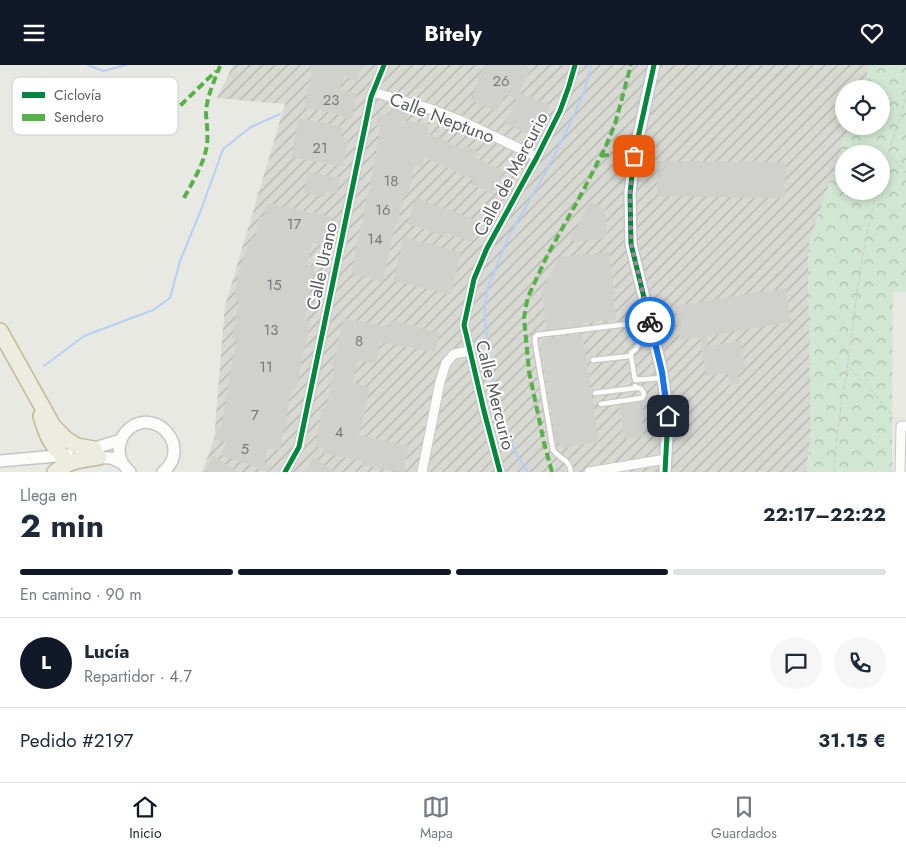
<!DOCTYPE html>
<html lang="es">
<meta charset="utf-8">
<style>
body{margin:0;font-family:Jost,sans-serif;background:#f6f6f7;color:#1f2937;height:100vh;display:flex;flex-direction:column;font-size:19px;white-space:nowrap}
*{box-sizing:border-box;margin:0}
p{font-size:16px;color:#747a83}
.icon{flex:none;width:28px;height:28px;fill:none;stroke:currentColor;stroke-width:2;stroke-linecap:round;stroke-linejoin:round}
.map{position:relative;height:407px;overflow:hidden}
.drawer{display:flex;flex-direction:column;background:#fff;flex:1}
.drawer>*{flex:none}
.tools{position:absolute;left:835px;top:15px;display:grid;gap:10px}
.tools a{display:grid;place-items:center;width:55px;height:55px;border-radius:50%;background:#fff;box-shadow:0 2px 8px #0003;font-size:25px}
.pin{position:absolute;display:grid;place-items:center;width:42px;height:42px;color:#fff;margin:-21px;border-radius:10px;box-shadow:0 2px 8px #0006}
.courier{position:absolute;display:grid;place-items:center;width:50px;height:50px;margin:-25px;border:4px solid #1a73e8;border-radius:50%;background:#fff;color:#222;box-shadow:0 1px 6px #0007}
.overview em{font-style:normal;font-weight:700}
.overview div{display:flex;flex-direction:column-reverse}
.overview{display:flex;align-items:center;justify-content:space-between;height:85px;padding:0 20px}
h1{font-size:32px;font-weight:700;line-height:38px}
.bar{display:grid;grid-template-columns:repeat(4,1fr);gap:8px 5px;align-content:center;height:60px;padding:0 20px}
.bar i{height:6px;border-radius:4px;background:#e0e1e3}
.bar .active{background:#111827}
.bar p{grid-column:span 4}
.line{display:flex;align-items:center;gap:12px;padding:0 20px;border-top:1px solid #e0e1e3}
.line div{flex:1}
.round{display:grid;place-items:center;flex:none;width:52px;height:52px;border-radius:26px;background:#f6f6f7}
header{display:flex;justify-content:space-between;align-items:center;height:65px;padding:0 20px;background:#111827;color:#fff;font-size:22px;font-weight:700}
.tab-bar{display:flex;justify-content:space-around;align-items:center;height:70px;border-top:1px solid #e0e1e3;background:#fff;font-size:14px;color:#747a83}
.tab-bar a{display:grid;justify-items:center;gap:2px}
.tab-bar .active{color:#111827}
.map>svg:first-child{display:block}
.industrial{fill:url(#industrial-furrows)}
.forest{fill:url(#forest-crowns);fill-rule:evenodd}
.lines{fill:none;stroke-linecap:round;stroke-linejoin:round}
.stream{stroke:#b7cef4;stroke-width:2}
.building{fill:#d0d0cd}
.lane-casing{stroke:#c7c7c6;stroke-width:7}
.street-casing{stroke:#c7c7c6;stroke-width:11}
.secondary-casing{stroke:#c5c5c5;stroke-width:14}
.highway-casing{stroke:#bfba93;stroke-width:18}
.path{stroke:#c7cbc9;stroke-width:1;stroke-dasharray:5 2.5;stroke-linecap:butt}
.lane{stroke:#fcfcfb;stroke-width:4.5}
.street{stroke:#fcfcfb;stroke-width:9}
.secondary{stroke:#fcfcfb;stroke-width:11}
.highway{stroke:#edece0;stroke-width:15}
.quiet{stroke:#58b04a;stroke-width:4;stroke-dasharray:8 4;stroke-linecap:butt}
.cycleway-casing{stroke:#fff;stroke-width:8}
.cycleway{stroke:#00873e;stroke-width:5}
.done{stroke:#8c8d8f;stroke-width:5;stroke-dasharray:0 9}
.route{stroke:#1a73e8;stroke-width:6}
.labels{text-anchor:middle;stroke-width:4;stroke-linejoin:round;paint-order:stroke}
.number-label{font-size:15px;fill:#797a7d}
.street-label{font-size:18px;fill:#5a5c61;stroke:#fff}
.key{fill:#fff;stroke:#ceced0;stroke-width:1}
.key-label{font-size:14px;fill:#5a5c61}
</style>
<header><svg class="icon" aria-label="menu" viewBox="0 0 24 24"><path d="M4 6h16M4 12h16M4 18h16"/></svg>Bitely<svg class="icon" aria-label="heart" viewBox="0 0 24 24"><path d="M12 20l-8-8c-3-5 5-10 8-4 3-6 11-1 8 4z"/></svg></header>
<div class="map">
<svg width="906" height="407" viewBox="0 0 906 407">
<defs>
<pattern id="industrial-furrows" width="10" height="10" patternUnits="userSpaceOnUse" patternTransform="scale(1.25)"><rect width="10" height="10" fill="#d9d9d4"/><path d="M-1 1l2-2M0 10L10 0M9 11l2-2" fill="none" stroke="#b3b3af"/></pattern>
<pattern id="forest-crowns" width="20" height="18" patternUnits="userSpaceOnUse" patternTransform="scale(1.25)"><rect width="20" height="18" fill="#d1e6d3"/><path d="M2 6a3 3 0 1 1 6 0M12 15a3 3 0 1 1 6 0" fill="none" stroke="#adbeaf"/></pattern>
</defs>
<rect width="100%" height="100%" fill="#e9e9e4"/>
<path class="industrial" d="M233,0H870L862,24H844V61H849L822,139L809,179L808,208L811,368L806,407H202L214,374L225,241L285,39L217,33Z"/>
<path class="forest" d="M870,0H906V227H893L892,386L893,407H806L811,368L808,208L809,179L822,139L849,61H881V24H862ZM844,89H881V126H844Z"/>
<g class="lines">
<path class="stream" d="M88,0L103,6L126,0
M44,301L84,271L153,245L170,233L180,196L201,145L223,84L251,62L280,49
M528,407L517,390L504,361L495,326L489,294L485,257V239L488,222L508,173L548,103L571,57L584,27L591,0"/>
</g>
<path class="building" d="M311,0H363L356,16L345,11L339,25L357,28L352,54L342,52V50L304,43L309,20L313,8L309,6Z
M485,0H525L531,4L519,28L550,40L545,55L537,66L532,69L522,67L505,58L517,34L505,29L497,47L470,35Z
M392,42L407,48L406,56L429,59L428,68L463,84L465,80L477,86L474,92L503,106L492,129L471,119L473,115L424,92L423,102L414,101L408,130H403L398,160L395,159L383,217L351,209L361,159L362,160L367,131H368L380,65L376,60L379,48L390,51Z
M299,53L343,62L341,72L349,74L343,102L291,92Z
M657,96L786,97L785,133L657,131Z
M308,107L340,113L337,128L326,126L325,132L304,128Z
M416,133L479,156L472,177L446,168L444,172L407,158Z
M590,137L605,144L607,170L605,173L602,174L569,177Z
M267,138L332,152L326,181L312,178L307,200L315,202L304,255L310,257L296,325L291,324L285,364H283L280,385L267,383L265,398L272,401L268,407L221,390L226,377L215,375L217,362L221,363L230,311H229L237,274L232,273L239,235L234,234L239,206L251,173L255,174L259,152H264Z
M404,172L461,187L451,230L393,216Z
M609,187L611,206L616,229H613L616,255L581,258V261L546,265L543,235L542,236L541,231L543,223L560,192Z
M786,223L791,257L707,271L708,281L741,276L745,304L737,306L739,318L730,320L728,308L706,311L700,272L680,275L675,241Z
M343,253L390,262L391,255L440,268L437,280L435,287L380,277L376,299L358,295L352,318L370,322L359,370L409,381L404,407H397L362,400V396L322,388L323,383L315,382L322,344H325L334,305L331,297H334Z
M582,269L599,377L562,383L561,378H556L540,274Z
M642,337L644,352H641L644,371L624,374L619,340Z
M212,390L222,397L240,407H206Z
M313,393L323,399L336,407H305Z"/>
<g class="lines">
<g class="lane-casing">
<path id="lane" d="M593,295L631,291
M595,328L636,323L635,321
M601,339L642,333L644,330C643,325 641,322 636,323
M571,407C569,393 561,396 553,385L535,277V272L537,270L628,259C637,261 637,270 639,278L636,284L631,288V291L635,315L661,313"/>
</g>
<g class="street-casing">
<path id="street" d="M373,27L428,43L464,57L537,92
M285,407L299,382L371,32L384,0
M422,407L440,317L446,298L454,289L469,286
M500,407L484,346L464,260L474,214L487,183L537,92L560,46L569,21L575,0
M589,407L666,394
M900,407L901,361H906"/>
</g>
<g class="secondary-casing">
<path id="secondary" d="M654,0L634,91L630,129L631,179L662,307L668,351L665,407
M88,385L121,375
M91,392L111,393L122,398
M0,396L68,390
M130,407C122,400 117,390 120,379C121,373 125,367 130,363C158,342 192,384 163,407"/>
</g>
<g class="highway-casing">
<path id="highway" d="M0,266L53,361L66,374L77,381L94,384
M41,351C46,368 50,379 63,391
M55,407C68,396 83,394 99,392"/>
</g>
<path class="path" d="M906,33L888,89L899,99L906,108
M881,112L888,89
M848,302L873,327L895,354
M834,407C835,372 842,338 847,304C855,244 861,184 877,126"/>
<use href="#lane" class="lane"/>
<use href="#street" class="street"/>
<use href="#secondary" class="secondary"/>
<use href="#highway" class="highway"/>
<path class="quiet" d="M115,26L128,37L172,46L182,39L216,6
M601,91L615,89L634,91
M184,133C193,116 204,99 207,80C208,70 207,60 206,49C206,33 214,17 220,1
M552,407L544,378L529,306L524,253L526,241L528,232L547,191L583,126L605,83L615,59L631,0"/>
<g class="cycleway-casing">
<path id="cycleway" d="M654,0L634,91L630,129L631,179L662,307L668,351L665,407
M285,407L299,382L371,32L384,0
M500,407L484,346L464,260L474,214L487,183L537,92L560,46L569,21L575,0"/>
</g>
<use href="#cycleway" class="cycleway"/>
</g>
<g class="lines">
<path class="done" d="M634,91L630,129L631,179L650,257"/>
<path class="route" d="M650,257L662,307L668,351"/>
</g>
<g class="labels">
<g class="number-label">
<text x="501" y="21">26</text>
<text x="331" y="40">23</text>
<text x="320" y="88">21</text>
<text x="391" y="121">18</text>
<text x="383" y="150">16</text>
<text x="294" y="164">17</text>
<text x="375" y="179">14</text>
<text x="274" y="225">15</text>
<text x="271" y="270">13</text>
<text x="359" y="281">8</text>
<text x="266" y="307">11</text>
<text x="255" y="355">7</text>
<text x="339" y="372">4</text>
<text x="245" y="389">5</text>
</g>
<g class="street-label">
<text transform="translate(442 53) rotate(21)" y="6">Calle Neptuno</text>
<text transform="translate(511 109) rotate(-62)" y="6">Calle de Mercurio</text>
<text transform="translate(322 201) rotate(-78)" y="6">Calle Urano</text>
<text transform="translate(495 330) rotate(76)" y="6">Calle Mercurio</text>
</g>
</g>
<rect x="12" y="12" width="166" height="58" rx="8" class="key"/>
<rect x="22" y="27" width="23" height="6" fill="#00873e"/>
<rect x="22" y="49" width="23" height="7" fill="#58b04a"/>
<g class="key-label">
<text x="54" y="35">Ciclovía</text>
<text x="54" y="57">Sendero</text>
</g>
</svg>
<div class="tools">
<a><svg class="icon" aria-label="locate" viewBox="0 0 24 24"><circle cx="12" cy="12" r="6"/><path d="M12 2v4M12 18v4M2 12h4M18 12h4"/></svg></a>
<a><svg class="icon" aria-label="layers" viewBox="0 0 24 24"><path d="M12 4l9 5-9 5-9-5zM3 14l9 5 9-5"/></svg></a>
</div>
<div class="pin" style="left:634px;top:91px;background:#ea580c"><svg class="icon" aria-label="bag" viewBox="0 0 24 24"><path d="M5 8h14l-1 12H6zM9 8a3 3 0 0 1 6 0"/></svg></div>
<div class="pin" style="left:668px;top:351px;background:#1f2937"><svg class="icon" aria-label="home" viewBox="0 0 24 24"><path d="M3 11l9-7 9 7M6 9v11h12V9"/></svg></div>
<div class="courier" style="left:650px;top:257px"><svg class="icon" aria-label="bike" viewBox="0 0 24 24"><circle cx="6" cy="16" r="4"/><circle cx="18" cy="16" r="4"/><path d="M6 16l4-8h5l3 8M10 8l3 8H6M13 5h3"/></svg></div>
</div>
<section class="drawer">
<div class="overview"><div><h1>2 min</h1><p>Llega en</p></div><em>22:17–22:22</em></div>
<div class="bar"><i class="active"></i><i class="active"></i><i class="active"></i><i></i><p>En camino · 90 m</p></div>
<div class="line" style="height:90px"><b class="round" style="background:#111827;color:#fff">L</b><div><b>Lucía</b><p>Repartidor · 4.7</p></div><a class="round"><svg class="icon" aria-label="chat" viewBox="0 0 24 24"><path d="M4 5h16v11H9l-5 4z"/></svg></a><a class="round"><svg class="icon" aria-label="phone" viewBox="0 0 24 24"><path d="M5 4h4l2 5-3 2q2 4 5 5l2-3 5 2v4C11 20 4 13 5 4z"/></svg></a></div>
<div class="line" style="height:65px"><div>Pedido #2197</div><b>31.15 €</b></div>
</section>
<nav class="tab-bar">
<a class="active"><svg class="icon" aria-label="home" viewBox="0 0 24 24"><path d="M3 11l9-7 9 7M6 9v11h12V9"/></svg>Inicio</a>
<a><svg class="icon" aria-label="map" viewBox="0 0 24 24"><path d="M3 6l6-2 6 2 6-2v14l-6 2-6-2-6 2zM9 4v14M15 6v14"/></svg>Mapa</a>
<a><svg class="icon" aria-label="saved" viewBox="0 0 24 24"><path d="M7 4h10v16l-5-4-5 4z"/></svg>Guardados</a>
</nav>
